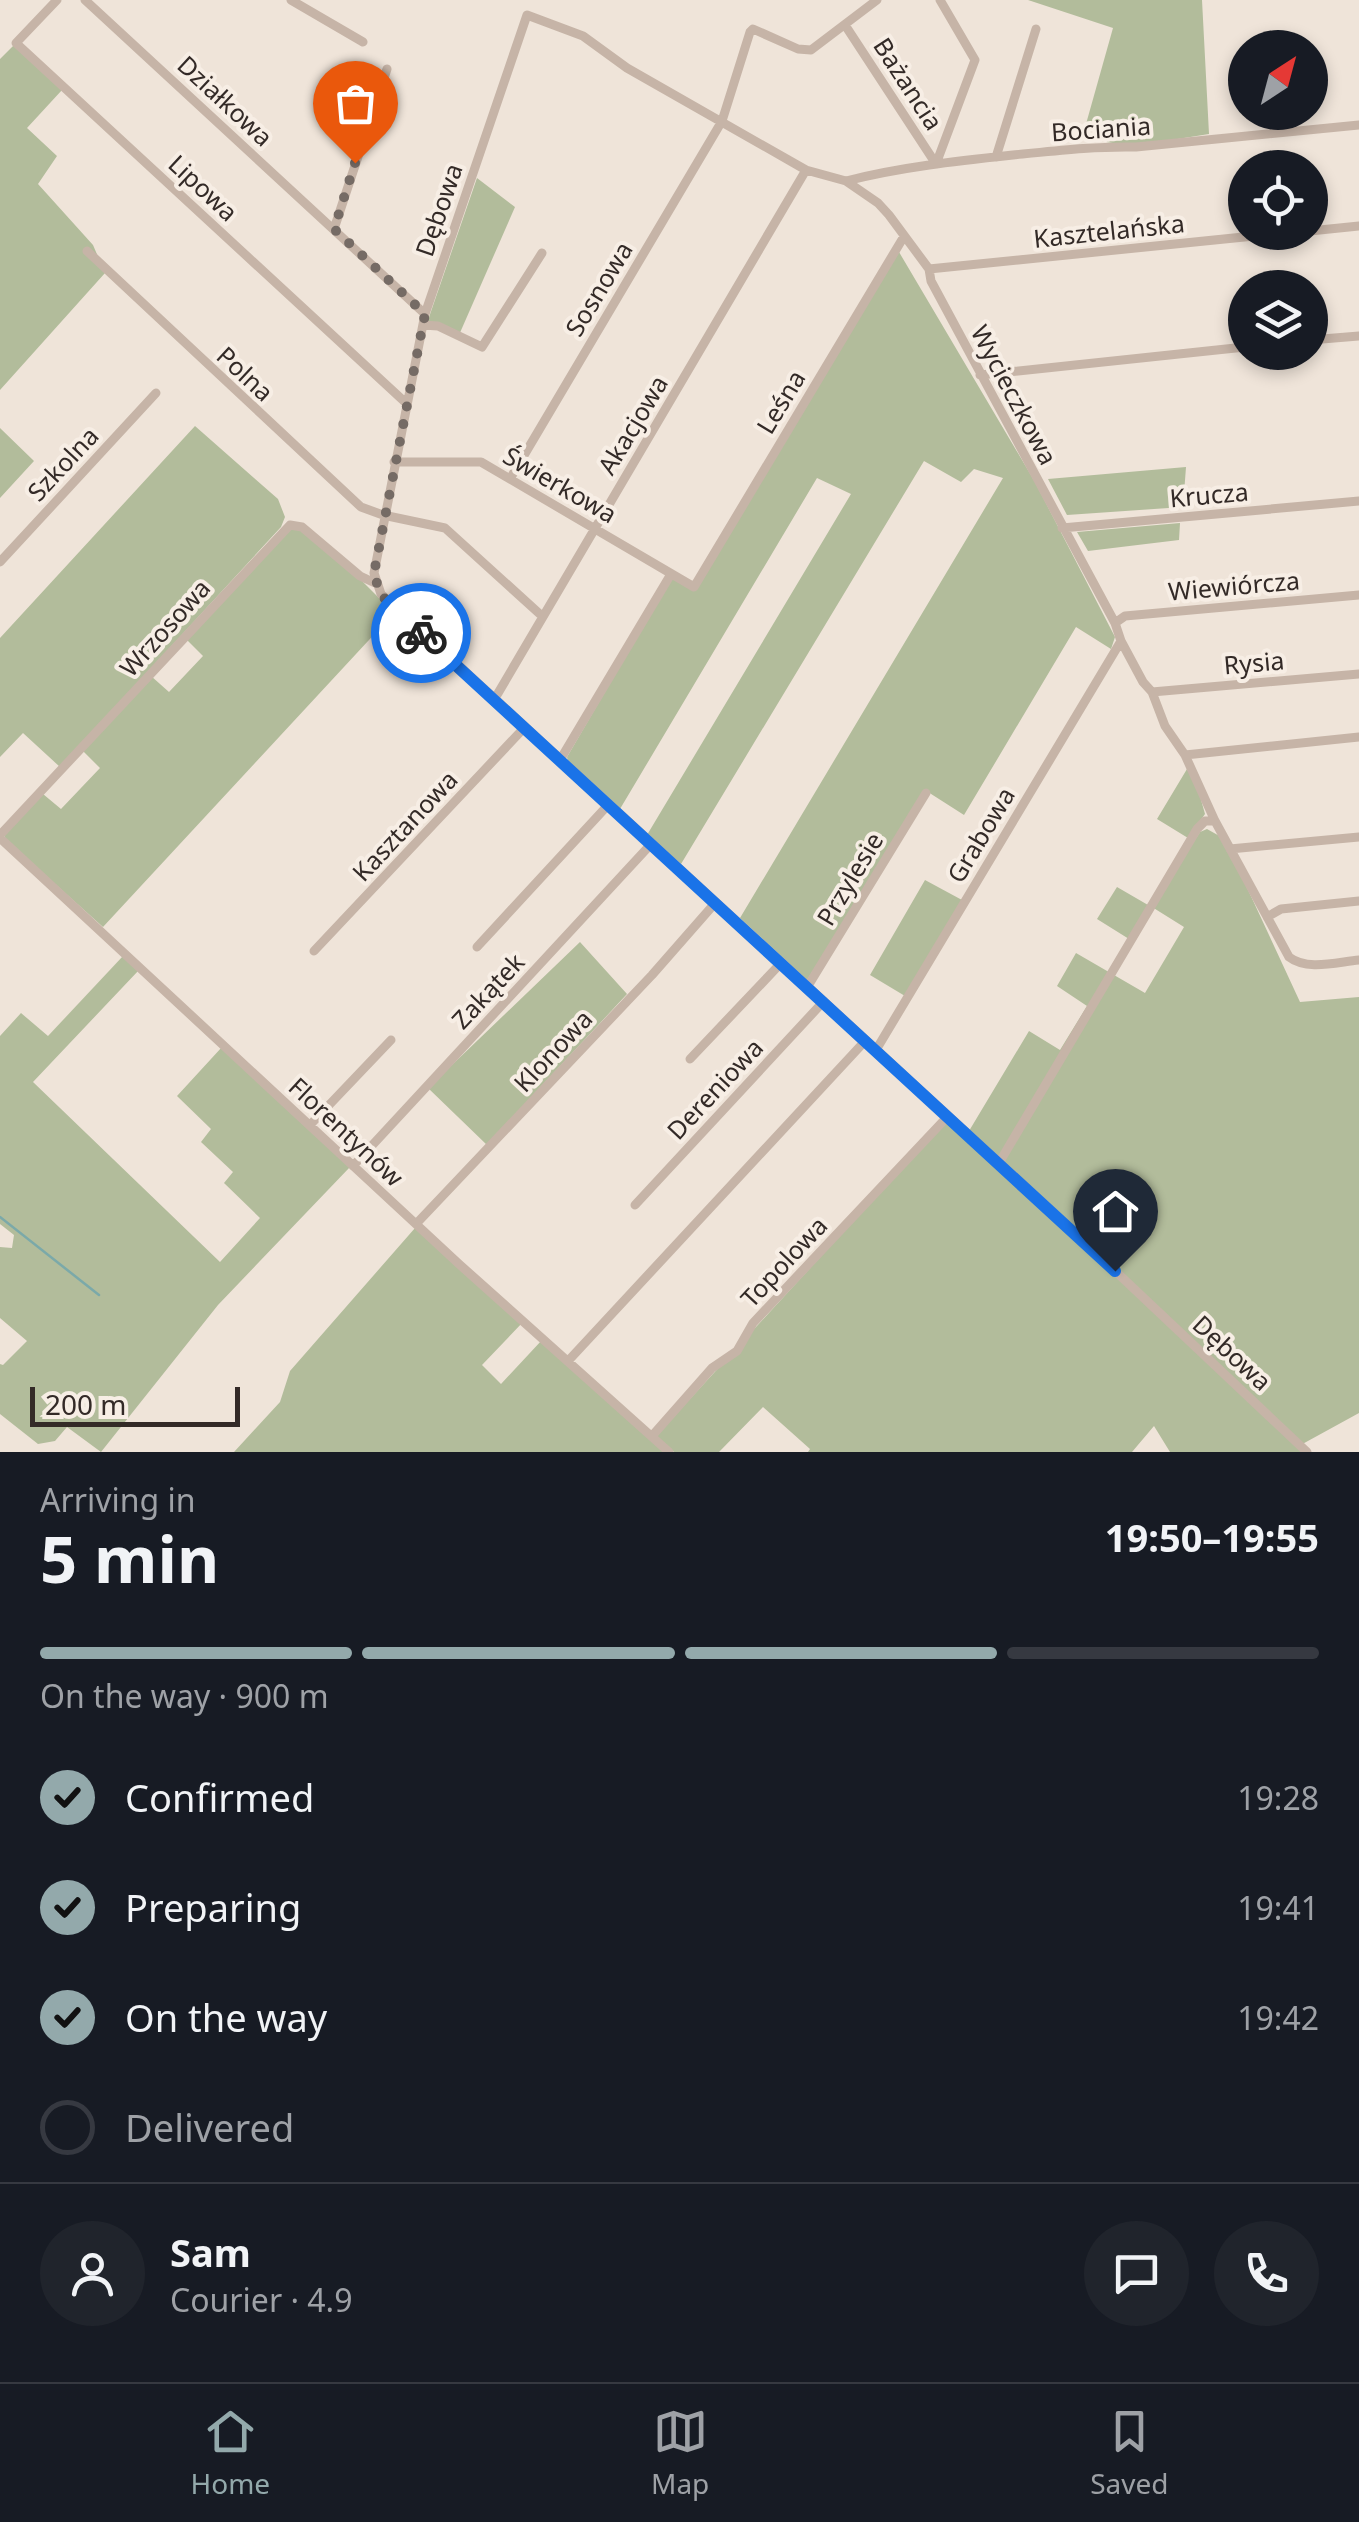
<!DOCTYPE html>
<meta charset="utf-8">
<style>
body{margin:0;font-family:"Noto Sans",sans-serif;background:#20242c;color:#f1f3f6;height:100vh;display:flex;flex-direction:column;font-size:38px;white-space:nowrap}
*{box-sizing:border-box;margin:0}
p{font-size:32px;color:#9ea1a6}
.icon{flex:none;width:55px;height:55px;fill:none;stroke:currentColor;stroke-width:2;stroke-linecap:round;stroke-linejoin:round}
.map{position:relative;height:1452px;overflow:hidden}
.details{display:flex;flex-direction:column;background:#171b24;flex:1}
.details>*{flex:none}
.needle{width:65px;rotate:36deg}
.tools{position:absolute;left:1228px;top:30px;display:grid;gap:20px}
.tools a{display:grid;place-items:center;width:100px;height:100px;border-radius:50%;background:#171b24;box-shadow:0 5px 15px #0003;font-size:50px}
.scale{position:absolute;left:30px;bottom:25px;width:210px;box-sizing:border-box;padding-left:10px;border:5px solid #332a27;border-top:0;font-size:28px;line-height:35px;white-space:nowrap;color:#332a27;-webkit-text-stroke:8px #f7eee5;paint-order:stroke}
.pin{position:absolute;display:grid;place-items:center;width:85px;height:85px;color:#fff;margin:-102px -42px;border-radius:50% 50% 50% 0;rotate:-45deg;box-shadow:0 0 10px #0007}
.pin .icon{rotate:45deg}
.courier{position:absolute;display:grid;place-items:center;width:100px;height:100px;margin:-50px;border:8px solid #1a73e8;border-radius:50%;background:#fff;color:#222;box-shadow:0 2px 12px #0007}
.overview em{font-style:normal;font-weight:700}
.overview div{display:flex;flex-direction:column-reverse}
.overview{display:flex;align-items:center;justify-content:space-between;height:170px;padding:0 40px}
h1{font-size:65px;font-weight:700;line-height:75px}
.bar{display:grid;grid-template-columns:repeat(4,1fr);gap:15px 10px;align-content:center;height:120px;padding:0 40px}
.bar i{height:12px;border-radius:8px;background:#363941}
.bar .selected{background:#93a9ab}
.bar p{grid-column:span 4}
.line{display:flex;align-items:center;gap:25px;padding:0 40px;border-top:2px solid #363941}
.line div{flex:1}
.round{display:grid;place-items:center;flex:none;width:105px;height:105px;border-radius:52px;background:#20242c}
ol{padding:0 40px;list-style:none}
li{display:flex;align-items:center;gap:30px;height:110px}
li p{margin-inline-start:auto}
li .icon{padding:10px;border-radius:50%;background:#93a9ab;color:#111;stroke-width:4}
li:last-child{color:#9ea1a6}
li i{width:55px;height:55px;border:5px solid #363941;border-radius:50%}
.dock{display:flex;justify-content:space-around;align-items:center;height:140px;border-top:2px solid #363941;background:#171b24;font-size:28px;color:#9ea1a6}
.dock a{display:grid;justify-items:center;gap:5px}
.dock .selected{color:#93a9ab}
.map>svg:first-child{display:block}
.green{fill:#b2bc9b}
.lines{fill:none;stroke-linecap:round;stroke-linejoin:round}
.stream{stroke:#7ba9a9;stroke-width:2.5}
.minor{stroke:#c6b4a7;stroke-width:9}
.done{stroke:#756b65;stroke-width:10;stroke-dasharray:0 18}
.route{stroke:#1a73e8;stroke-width:12}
.labels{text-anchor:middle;stroke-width:8;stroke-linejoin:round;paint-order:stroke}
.street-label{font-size:25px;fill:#332a27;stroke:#f7eee5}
</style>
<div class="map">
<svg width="1359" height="1452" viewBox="0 0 1359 1452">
<rect width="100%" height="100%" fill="#efe4d9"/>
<path class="green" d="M1028,0H1202L1209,134L1134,146L1106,142L1086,124L1113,28Z
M14,45L62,90L27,128L57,156L38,184L93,245L105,273L0,390V59Z
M477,178L515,207L459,335L427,323Z
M899,252L1035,482L1115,637L1111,649L1076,627L964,815L928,792L807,980L740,918L1003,478L974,469L961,482L924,461L681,864L647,835L851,494L817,478L620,809L568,762L567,757L672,577L694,589Z
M195,426L278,499L285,517L281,527L60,767L23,733L0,757V638Z
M0,428L34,461L0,498Z
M1186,467L1183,507L1067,515L1048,479Z
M1180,523L1179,540L1088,551L1077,532Z
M294,528L301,529L359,578L394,613L103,927L5,839L4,834L43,794L61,809L100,768L83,751L151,676L169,692L203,656L184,637L279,536Z
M1187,769L1198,789L1205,814L1188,838L1157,819Z
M1207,829L1223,838L1230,851L1300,1002L1359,997V1413L1297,1447L1302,1452H1170L1154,1426L1132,1452H808L810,1449L763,1407L719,1452H674L656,1436L947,1119L969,1131L1029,1031L1060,1050L1087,1006L1057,986L1076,953L1145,993L1184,927L1152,907L1200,832Z
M925,880L962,900L905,996L870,975Z
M1117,887L1148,905L1129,939L1097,919Z
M580,942L627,994L487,1145L428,1088Z
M123,956L139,970L33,1082L220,1262L260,1218L224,1183L233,1172L201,1142L211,1129L177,1096L222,1047L350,1167L218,1305L101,1452L67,1427L55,1441L38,1444L0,1414V1364L3,1365L27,1341L0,1318V1247L12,1248L14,1235L0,1224V1036L21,1013L48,1036Z
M415,1228L523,1322L482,1365L501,1384L542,1340L664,1452H234L280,1402L290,1371Z"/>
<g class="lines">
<path class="stream" d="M0,1217L99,1295"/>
<path class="minor" d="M57,0L16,43L406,403
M85,0L425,314
M291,0L363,42
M845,25L936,164L975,60L940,0
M996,157L1036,29
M846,181C901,167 957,161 1013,155C1054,151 1094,146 1136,147L1359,125
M334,229L387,69
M1310,231L1359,226
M87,251L361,507L383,515L445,528L542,616
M929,269L1293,232
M423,325L438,326L482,347L542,253
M1310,340L1359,336
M980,375L1245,347
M394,462H481L694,587L903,238
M510,479L722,121L750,32L753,29L798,49L811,50L877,0
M1062,528L1359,501
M0,562L156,393
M1115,623L1125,616L1359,595
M1152,692L1359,674
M494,700L806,170
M1185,755L1359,737
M560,760L671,574
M0,835L290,525L302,527L360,576L375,583
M0,838L459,1264L669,1452
M1230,849L1359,837
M1267,917L1281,909L1359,901
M477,947L609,804
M314,951L524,728
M808,986L926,793
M876,1050L1121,641
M690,1059L782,962
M310,1125L391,1040
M999,1163L1197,829L1205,821H1215
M353,1166L652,843
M635,1205L824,1001
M416,1224L652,975L716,902
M569,1360L866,1040
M652,1436L712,1368L737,1351L753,1323L948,1116
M1307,1452L1041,1201L381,594L374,573L425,314L527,15L583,36L627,68L806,170L846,181L878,203L889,215L929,269L931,281L1115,623L1121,641L1143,682L1152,692L1165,726L1185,755L1215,821L1289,957C1307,971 1337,962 1359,960"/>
</g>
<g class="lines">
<path class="done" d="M355,163L334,229L425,314L374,573L380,594L421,633"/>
<path class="route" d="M421,633L1115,1271"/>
</g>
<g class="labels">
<g class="street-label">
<text transform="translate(908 84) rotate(57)" y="9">Bażancia</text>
<text transform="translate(225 101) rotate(43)" y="9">Działkowa</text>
<text transform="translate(1101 129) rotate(-4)" y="9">Bociania</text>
<text transform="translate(203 188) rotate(43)" y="9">Lipowa</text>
<text transform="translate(439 210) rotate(-71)" y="9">Dębowa</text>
<text transform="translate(1109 231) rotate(-6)" y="9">Kasztelańska</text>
<text transform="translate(599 289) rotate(-59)" y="9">Sosnowa</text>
<text transform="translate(245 374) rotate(43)" y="9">Polna</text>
<text transform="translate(1014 395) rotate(62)" y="9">Wycieczkowa</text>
<text transform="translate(781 402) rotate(-59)" y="9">Leśna</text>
<text transform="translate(633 425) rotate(-59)" y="9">Akacjowa</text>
<text transform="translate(63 464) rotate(-47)" y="9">Szkolna</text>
<text transform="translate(560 485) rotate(30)" y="9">Świerkowa</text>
<text transform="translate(1209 495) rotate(-5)" y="9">Krucza</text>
<text transform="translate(1234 586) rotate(-5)" y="9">Wiewiórcza</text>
<text transform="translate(165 628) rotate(-48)" y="9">Wrzosowa</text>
<text transform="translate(1254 663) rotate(-5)" y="9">Rysia</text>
<text transform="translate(405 826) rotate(-47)" y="9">Kasztanowa</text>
<text transform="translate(981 835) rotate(-59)" y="9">Grabowa</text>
<text transform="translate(850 879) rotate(-59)" y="9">Przylesie</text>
<text transform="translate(488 991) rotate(-47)" y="9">Zakątek</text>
<text transform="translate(553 1051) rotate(-47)" y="9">Klonowa</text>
<text transform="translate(715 1089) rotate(-47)" y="9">Dereniowa</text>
<text transform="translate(346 1132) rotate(43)" y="9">Florentynów</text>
<text transform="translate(784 1262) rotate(-47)" y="9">Topolowa</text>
<text transform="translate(1232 1353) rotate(43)" y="9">Dębowa</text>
</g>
</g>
</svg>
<div class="tools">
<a><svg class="needle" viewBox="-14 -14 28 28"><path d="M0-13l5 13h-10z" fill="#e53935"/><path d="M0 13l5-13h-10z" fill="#9ea1a6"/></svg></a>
<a><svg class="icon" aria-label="locate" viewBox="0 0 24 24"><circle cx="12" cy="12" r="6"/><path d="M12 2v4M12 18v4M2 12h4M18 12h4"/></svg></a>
<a><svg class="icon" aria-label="layers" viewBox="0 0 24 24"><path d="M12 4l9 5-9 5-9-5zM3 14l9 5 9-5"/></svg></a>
</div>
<div class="scale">200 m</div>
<div class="pin" style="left:355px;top:163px;background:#ea580c"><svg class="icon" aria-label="bag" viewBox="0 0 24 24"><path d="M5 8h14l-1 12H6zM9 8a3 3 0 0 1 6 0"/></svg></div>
<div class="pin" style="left:1115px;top:1271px;background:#1f2937"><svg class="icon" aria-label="home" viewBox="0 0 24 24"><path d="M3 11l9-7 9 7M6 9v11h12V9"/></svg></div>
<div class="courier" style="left:421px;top:633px"><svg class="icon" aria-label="bike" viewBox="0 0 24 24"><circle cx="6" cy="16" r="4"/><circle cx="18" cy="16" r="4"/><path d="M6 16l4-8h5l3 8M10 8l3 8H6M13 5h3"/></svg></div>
</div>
<section class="details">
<div class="overview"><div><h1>5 min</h1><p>Arriving in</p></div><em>19:50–19:55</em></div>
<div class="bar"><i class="selected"></i><i class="selected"></i><i class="selected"></i><i></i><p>On the way · 900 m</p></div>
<ol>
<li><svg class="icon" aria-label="check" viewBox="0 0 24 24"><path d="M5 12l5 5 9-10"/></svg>Confirmed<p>19:28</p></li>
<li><svg class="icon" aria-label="check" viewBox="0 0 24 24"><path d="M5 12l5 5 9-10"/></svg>Preparing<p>19:41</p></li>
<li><svg class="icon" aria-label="check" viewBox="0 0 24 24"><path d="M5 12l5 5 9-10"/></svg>On the way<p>19:42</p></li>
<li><i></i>Delivered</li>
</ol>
<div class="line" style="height:180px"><a class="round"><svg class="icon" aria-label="person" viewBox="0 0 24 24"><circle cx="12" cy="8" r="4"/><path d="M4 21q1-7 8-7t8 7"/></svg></a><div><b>Sam</b><p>Courier · 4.9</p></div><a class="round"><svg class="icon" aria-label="chat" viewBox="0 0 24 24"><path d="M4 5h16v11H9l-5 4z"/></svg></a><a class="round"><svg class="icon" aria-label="phone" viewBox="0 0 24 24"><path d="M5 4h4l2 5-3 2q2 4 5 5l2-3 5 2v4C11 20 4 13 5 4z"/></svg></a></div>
</section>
<nav class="dock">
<a class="selected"><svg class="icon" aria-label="home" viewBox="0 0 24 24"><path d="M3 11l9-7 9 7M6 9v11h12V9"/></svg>Home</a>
<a><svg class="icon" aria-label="map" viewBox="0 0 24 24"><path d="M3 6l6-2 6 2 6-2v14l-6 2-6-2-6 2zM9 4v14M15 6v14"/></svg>Map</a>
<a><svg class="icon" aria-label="saved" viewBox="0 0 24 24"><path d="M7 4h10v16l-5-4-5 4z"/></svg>Saved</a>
</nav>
